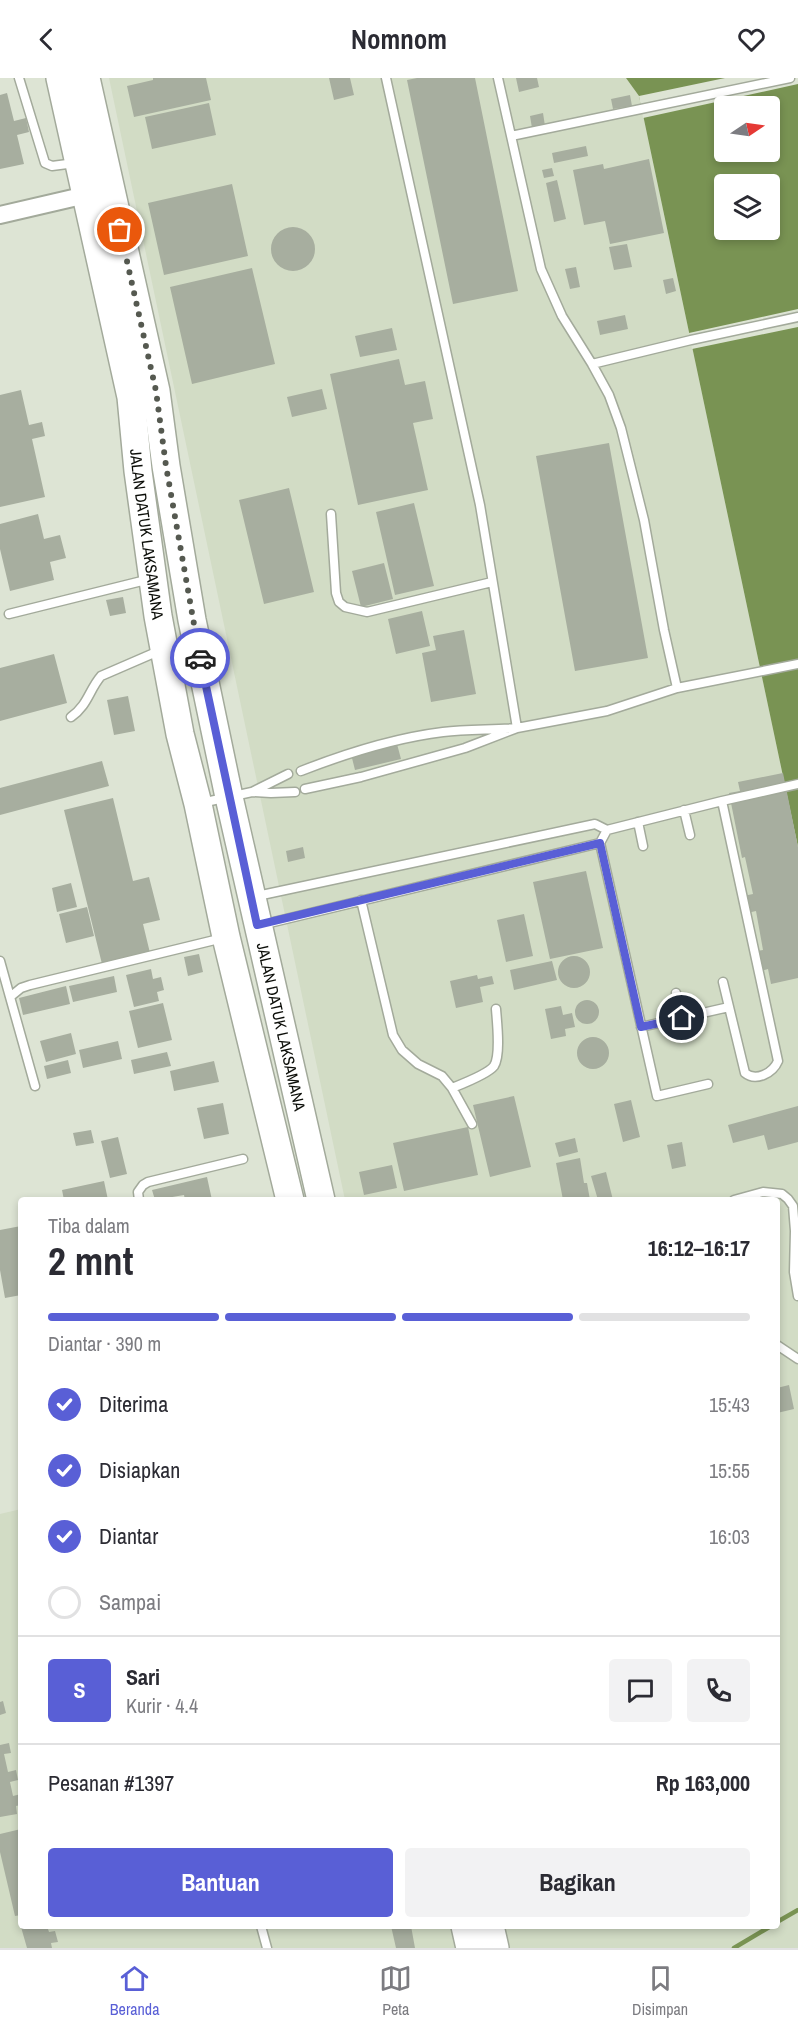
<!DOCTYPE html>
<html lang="id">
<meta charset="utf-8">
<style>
body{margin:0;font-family:"Archivo Narrow",sans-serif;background:#f2f2f3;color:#2b2b33;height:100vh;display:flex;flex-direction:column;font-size:22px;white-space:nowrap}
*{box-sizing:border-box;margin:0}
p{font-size:20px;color:#7c7c81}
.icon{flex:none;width:33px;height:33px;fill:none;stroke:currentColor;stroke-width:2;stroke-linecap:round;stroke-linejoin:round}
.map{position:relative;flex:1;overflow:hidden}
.sheet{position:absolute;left:18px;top:1119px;width:762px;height:732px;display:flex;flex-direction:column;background:#fff;border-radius:6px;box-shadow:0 3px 9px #0003}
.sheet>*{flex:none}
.needle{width:39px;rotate:77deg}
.buttons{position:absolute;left:714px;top:18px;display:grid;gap:12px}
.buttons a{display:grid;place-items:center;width:66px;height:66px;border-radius:6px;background:#fff;box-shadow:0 3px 9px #0003;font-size:30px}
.pin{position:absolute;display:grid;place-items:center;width:51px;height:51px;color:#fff;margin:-26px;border:3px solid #fff;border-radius:50%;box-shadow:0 2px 6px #0007}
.courier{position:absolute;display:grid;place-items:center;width:60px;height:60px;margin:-30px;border:4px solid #595fd6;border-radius:50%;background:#fff;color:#222;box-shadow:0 2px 8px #0007}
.summary em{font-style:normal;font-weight:800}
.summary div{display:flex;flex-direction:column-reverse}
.summary{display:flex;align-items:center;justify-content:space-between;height:102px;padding:0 30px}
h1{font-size:39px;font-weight:800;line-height:45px}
.bar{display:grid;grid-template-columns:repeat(4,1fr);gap:9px 6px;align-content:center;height:72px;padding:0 30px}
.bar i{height:8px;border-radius:4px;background:#e1e1e2}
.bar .active{background:#595fd6}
.bar p{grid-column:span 4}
.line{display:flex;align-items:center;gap:15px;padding:0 30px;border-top:2px solid #e1e1e2}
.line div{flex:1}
.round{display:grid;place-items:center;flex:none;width:63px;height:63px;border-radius:6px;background:#f2f2f3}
ol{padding:0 30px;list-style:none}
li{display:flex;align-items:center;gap:18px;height:66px}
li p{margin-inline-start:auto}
li .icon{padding:6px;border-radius:50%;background:#595fd6;color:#fff;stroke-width:4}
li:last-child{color:#7c7c81}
li i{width:33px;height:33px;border:3px solid #e1e1e2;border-radius:50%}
.cta{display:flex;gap:12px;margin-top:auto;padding:12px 30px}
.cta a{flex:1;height:69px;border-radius:6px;background:#595fd6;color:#fff;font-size:24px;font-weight:800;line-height:69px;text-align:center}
.cta a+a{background:#f2f2f3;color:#2b2b33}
header{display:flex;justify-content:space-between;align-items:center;height:78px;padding:0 30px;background:#fff;font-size:27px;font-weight:800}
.menu{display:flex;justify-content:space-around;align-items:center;height:84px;border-top:2px solid #e1e1e2;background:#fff;font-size:16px;color:#7c7c81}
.menu a{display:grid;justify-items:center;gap:3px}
.menu .active{color:#595fd6}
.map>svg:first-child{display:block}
.built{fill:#d2dcc5}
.water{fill:#799353;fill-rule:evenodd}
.pier{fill:#dde4d4}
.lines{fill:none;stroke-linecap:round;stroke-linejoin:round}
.stream{stroke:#799353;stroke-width:4.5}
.building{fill:#a7ae9f}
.service-casing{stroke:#a3aa9b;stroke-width:11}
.minor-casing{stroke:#a3aa9b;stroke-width:20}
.trunk-casing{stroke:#a3aa9b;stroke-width:30}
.service{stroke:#fff;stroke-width:8}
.minor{stroke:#fff;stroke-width:16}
.trunk{stroke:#fff;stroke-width:27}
.done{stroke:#555950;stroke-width:6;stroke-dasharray:0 10.8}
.route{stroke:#595fd6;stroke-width:8}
.labels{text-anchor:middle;stroke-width:4.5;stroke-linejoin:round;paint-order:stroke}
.street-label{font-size:16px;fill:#0c0e09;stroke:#fff}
</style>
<header><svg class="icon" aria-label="back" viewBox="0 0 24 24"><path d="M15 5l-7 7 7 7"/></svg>Nomnom<svg class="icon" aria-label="heart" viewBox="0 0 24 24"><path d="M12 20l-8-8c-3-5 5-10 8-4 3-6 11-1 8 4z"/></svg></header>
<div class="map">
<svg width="798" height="1870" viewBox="0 0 798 1870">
<rect width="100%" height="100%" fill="#dde4d4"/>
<path class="built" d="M109,0H626L639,18L798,769V1870H0V1436L21,1431V1848H777V1122H345Z"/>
<path class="water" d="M626,0H798V769L639,18ZM724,28H770V74H724ZM724,106H770V152H724Z"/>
<path class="pier" d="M725,0H798V6L643,40L639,18Z
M798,231V249L692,271L689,255Z"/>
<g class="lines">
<path class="stream" d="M777,1844L798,1832
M734,1870L771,1848"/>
</g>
<path class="building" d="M153,0H206L211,22L134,39L127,8L153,2Z
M329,0H350L354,17L334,22Z
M417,0H475L518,213L453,226L407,2Z
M516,0H537L539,9L519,14Z
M7,15L14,43L26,40L29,54L17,57L24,86L0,91V17Z
M630,17L632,28L613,31L611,21Z
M209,25L216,57L152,71L145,39Z
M543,35L545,48L532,50L530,38Z
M586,68L588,78L554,85L552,75Z
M649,81L664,155L610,166L605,143L584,147L573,92L603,86L604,91Z
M552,90L554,98L544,100L542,92Z
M557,102L566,141L554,144L546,105Z
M232,106L248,178L164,197L148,125Z
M271 171a22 22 0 1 1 44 0a22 22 0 1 1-44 0Z
M627,166L632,189L614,192L609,169Z
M576,189L580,209L570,211L565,191Z
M252,190L275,286L192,306L170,209Z
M673,200L676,213L666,216L663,202Z
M625,237L628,251L600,257L597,243Z
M392,250L397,272L360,279L355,258Z
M399,281L405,307L425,303L433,341L413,345L428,412L358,427L330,296Z
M322,311L327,331L292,339L287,319Z
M21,312L29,347L42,344L45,358L32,361L45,419L0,429V317Z
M609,365L648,580L575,593L536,378Z
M289,410L314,514L264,526L239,422Z
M414,425L434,508L395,517L376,434Z
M38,436L44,461L60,457L66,480L50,484L54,502L10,513L0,471V446Z
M384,485L393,521L361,529L352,493Z
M123,519L126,535L110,538L106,522Z
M422,533L430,568L396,576L388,541Z
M464,552L476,616L431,624L422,575L436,572L433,558Z
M54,576L67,625L0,643V590Z
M128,618L135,653L114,657L107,622Z
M397,666L401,681L355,692L351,676Z
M102,683L109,708L0,737V710Z
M783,695L798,769V900L771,906L768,891L761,893L757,873L763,872L756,833L747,835L743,818L753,816L745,779L742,780L729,715L740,713L738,704Z
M113,720L133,803L149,799L160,842L143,846L150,875L102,886L64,732Z
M303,769L305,780L288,784L286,773Z
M586,793L603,870L550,881L533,804Z
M71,805L77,829L57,834L52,810Z
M87,829L94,858L66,865L59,836Z
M524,836L533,878L506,884L497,842Z
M199,876L203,894L188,898L184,879Z
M558 894a16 16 0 1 1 32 0a16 16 0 1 1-32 0Z
M552,883L557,902L514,912L510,892Z
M151,891L153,901L161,899L164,912L157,914L159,923L134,929L126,897Z
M477,897L478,901L492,898L494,906L480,909L483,924L456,930L450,903Z
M114,898L117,914L73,924L69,908Z
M66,908L70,926L23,937L19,920Z
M575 934a12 12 0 1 1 24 0a12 12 0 1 1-24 0Z
M163,925L172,962L138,970L129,933Z
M561,928L563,937L572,935L575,949L565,951L566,958L551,961L545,931Z
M71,955L76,976L46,984L40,963Z
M577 975a16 16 0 1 1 32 0a16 16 0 1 1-32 0Z
M118,963L122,981L83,990L79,972Z
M167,974L171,988L134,996L131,982Z
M68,982L71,995L47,1001L44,988Z
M214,983L219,1004L174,1013L170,993Z
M514,1018L531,1089L490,1099L473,1027Z
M631,1022L640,1059L623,1064L614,1026Z
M223,1025L229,1056L204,1061L197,1030Z
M798,1028V1064L768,1072L764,1057L733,1065L728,1047Z
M468,1049L478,1097L404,1113L393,1065Z
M91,1052L94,1065L76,1068L73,1055Z
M118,1059L127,1096L110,1100L101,1063Z
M575,1060L578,1074L559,1079L555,1065Z
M682,1064L686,1088L672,1091L667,1067Z
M580,1080L584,1105H587L590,1122H563L556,1085Z
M392,1087L397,1110L364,1117L359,1094Z
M606,1094L613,1122H598L591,1098Z
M207,1099L212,1122H185L184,1117L155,1122L152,1112Z
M104,1103L108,1122H64L62,1112Z
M21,1148V1217L5,1220L0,1192V1152Z
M789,1307L794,1331L777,1335V1310Z
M3,1623L6,1635L0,1637V1624Z
M9,1665L11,1675L4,1676L8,1694L16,1692L18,1702L10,1704L13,1718L21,1716V1727L16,1728L17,1736L0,1739V1667Z
M21,1751V1837L15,1838L0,1774V1756Z
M47,1848L49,1854L55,1853L58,1864L51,1865L52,1870H27L21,1849Z
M391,1848H411L415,1870H396Z"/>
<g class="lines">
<g class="service-casing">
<path id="service" d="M19,0L45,85L52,88L75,85
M511,58L790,0
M592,286L691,262L798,239
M331,436L336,515L339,524L345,529L367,534L492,504
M9,536L150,501
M677,610L798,586
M71,639C88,627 89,612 101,598L161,572
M301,693C347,675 394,660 443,654C467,651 492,652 517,650L480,427L386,0
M305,711L361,699L465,670L517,650L607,633L677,610L664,552L644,442L621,350L609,317L592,286L562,238L541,191L498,0
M253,714L271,715L295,714
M722,723L798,706
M201,725L252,714L288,696
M684,732L690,757
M638,744L643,768
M600,765L657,1018L708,1006
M257,818L595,746L607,752L722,723L778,983C773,995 756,1004 745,995L723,904
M361,822L393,957L402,972L418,986L442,998L452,1010L472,1046
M261,847L600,765L607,752
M0,883L10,919L21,910L30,907L223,860
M676,915L682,940
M10,919L35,1008
M641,949L729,929
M452,1010C462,1006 488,996 494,988C501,977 497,945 496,931
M139,1122L138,1114L143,1107L148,1104L243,1081
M734,1122L763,1114L782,1116L788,1121L793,1128L795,1153L794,1194L798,1218
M777,1267L798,1281
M261,1848L267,1870"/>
</g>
<g class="minor-casing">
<path id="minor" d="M0,137L86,117"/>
</g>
<g class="trunk-casing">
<g id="trunk">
<path id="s1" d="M60,0L131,319L138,393L158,538L180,656L198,726L226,859L290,1122"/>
<path id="s2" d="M86,0L156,313L166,388L192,542L229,719L321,1122"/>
<path d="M465,1848L470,1870"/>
<path d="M490,1848L495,1870"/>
</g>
</g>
<use href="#service" class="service"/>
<use href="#minor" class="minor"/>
<use href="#trunk" class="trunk"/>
</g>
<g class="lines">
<path class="done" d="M120,152L156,313L166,388L200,580"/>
<path class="route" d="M200,580L257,847L600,765L641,949L682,940"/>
</g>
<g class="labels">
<g class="street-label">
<text dy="6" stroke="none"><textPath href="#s1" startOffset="465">JALAN DATUK LAKSAMANA</textPath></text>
<text dy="6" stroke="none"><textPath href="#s2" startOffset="969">JALAN DATUK LAKSAMANA</textPath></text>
</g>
</g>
</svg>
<div class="buttons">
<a><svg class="needle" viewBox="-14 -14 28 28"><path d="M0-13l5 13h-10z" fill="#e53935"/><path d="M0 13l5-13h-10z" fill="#7c7c81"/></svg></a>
<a><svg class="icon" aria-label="layers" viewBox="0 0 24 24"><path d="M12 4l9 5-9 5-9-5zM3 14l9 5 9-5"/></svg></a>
</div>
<div class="pin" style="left:120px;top:152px;background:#ea580c"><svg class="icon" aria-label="bag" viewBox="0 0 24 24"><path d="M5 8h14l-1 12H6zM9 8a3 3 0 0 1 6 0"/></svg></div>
<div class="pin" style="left:682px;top:940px;background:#1f2937"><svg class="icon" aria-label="home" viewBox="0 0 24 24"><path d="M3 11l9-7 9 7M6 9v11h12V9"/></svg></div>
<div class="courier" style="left:200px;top:580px"><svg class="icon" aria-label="car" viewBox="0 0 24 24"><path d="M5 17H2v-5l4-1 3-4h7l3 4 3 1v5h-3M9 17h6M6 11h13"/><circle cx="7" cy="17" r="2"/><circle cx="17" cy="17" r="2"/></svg></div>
<section class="sheet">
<div class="summary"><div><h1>2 mnt</h1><p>Tiba dalam</p></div><em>16:12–16:17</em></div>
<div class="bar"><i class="active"></i><i class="active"></i><i class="active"></i><i></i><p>Diantar · 390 m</p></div>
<ol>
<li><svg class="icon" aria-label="check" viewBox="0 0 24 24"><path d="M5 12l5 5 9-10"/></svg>Diterima<p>15:43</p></li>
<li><svg class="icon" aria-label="check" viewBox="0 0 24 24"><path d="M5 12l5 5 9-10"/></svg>Disiapkan<p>15:55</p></li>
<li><svg class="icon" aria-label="check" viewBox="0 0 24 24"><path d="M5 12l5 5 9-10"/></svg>Diantar<p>16:03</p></li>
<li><i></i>Sampai</li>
</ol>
<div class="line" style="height:108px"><b class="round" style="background:#595fd6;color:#fff">S</b><div><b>Sari</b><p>Kurir · 4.4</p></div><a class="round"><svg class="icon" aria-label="chat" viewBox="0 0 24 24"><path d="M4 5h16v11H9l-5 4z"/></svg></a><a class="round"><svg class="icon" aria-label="phone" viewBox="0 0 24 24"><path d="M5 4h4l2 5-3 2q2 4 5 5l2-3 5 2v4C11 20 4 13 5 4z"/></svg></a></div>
<div class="line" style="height:78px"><div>Pesanan #1397</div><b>Rp 163,000</b></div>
<div class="cta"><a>Bantuan</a><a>Bagikan</a></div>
</section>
</div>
<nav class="menu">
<a class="active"><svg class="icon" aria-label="home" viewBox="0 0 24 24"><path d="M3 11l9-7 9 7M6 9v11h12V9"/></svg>Beranda</a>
<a><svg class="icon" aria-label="map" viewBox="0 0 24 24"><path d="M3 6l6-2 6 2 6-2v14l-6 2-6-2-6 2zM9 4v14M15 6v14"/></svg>Peta</a>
<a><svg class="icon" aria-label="saved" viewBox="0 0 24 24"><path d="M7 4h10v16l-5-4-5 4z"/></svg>Disimpan</a>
</nav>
